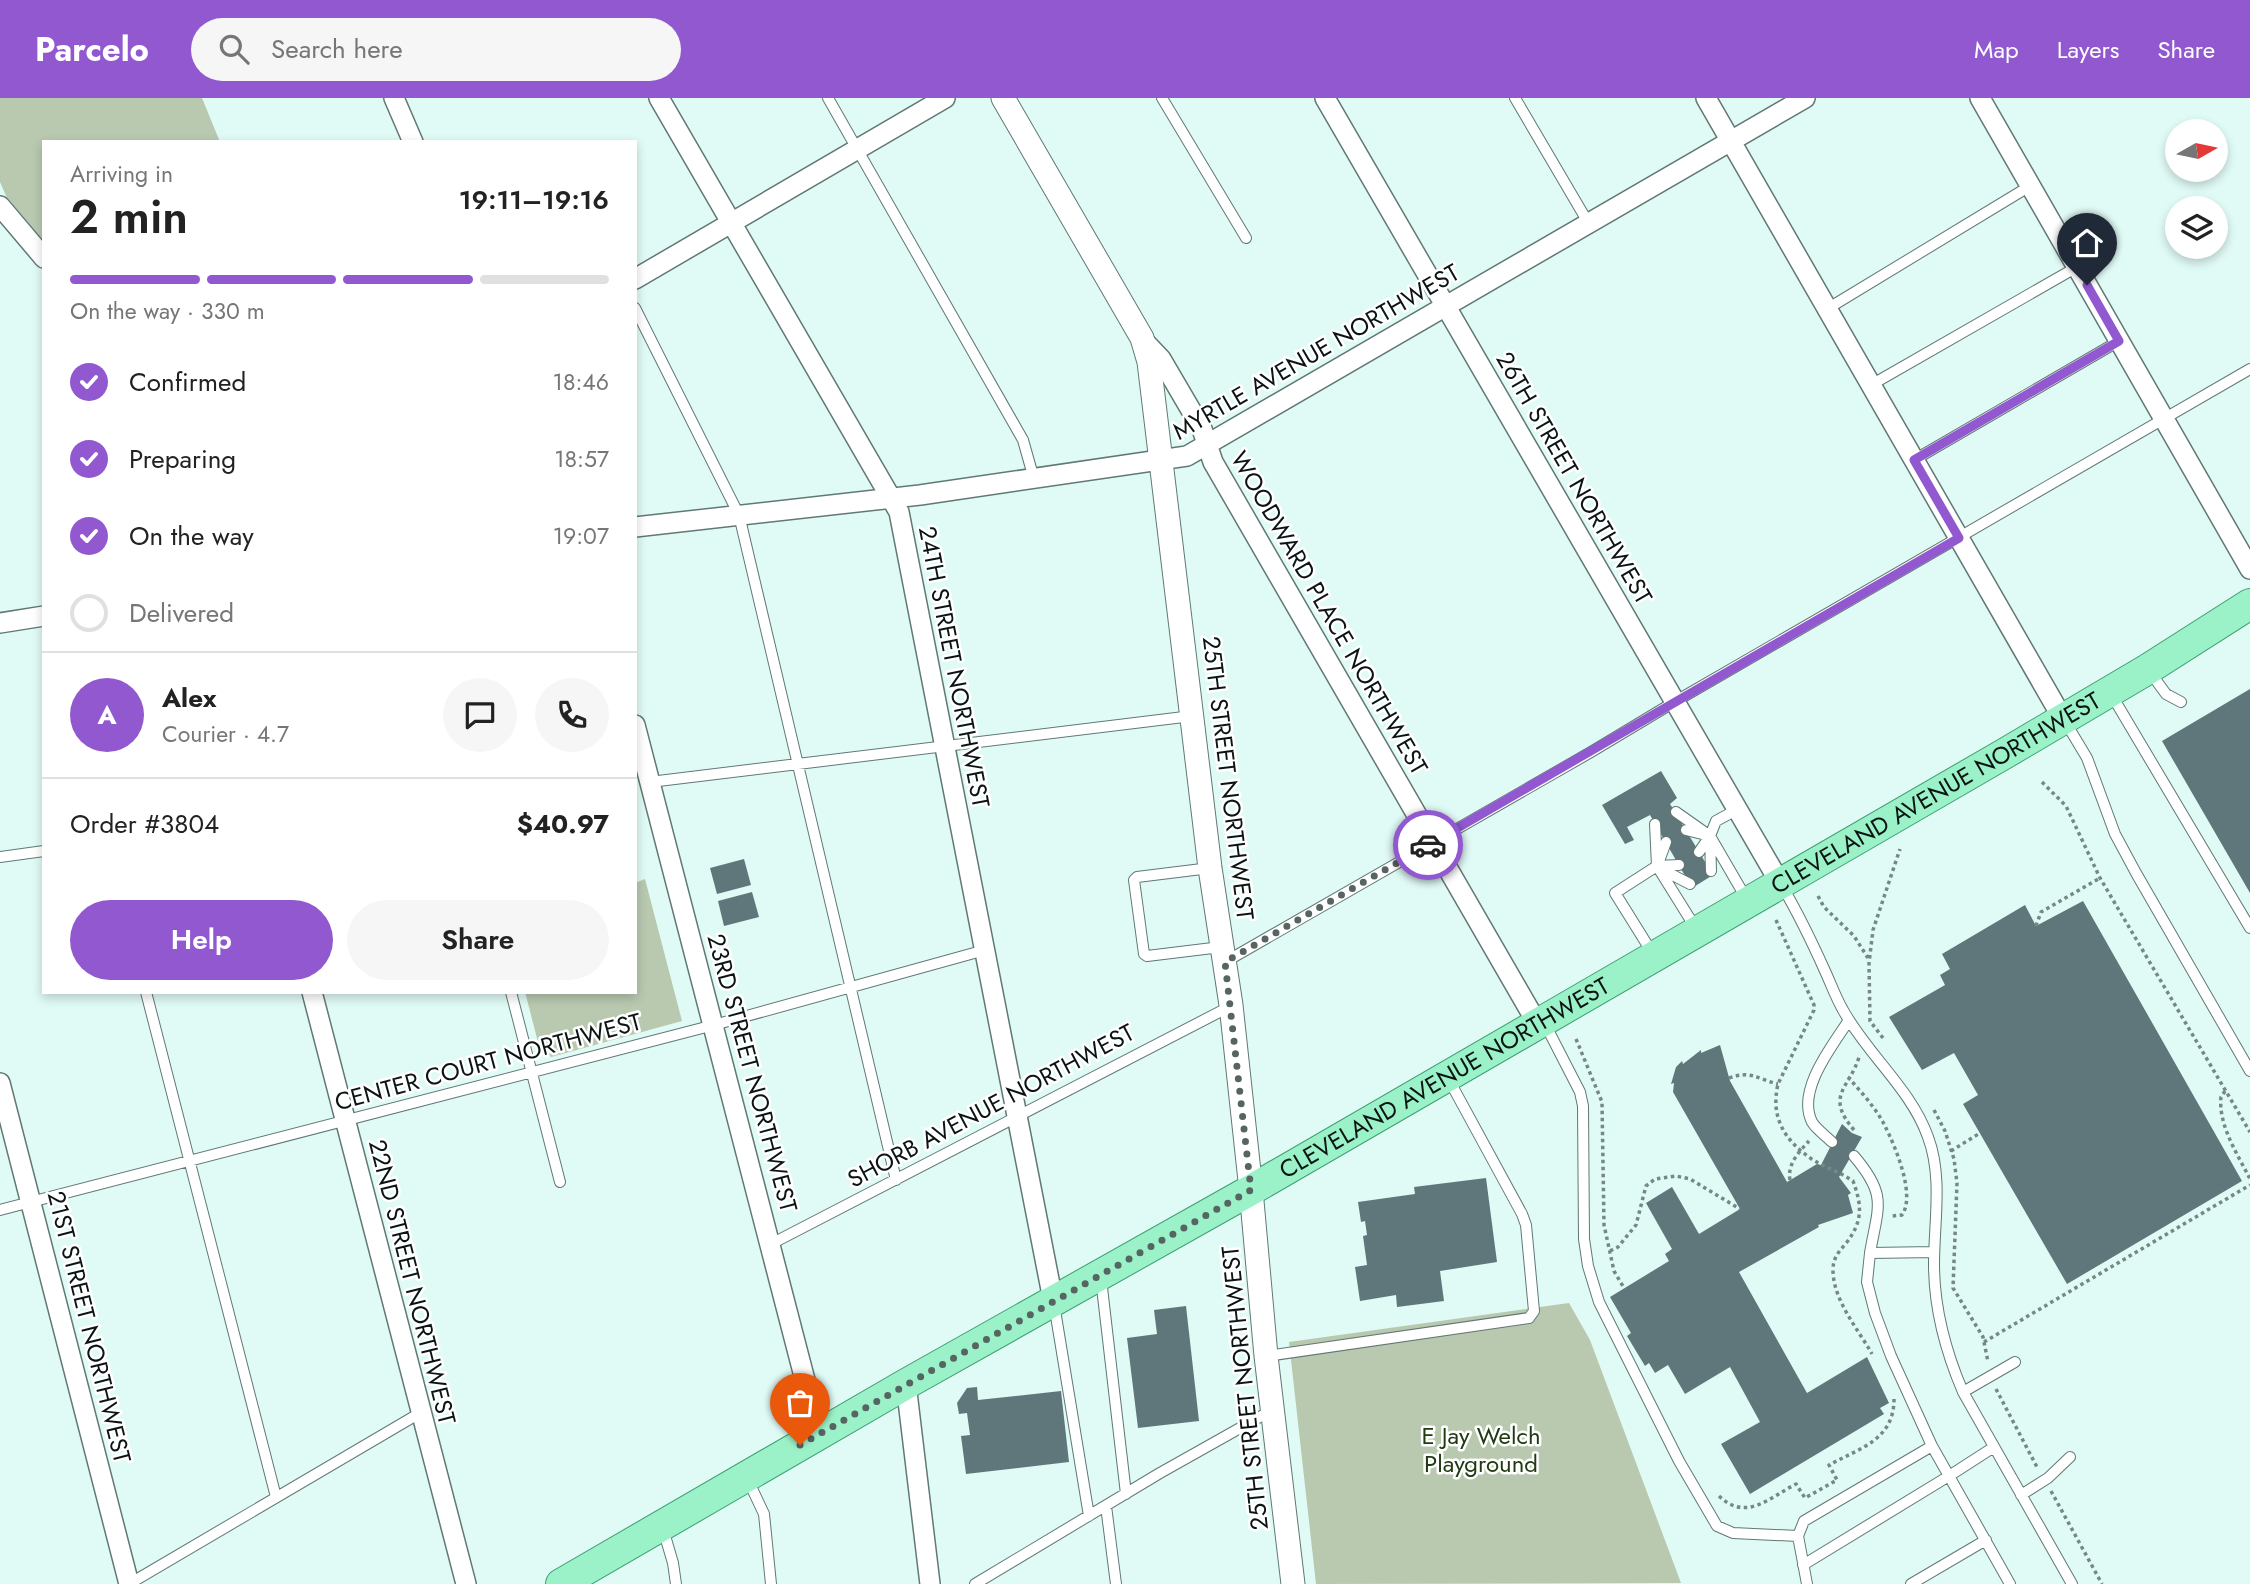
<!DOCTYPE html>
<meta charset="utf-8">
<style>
body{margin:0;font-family:Jost,sans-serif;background:#f6f6f6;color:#222;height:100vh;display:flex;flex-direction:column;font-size:26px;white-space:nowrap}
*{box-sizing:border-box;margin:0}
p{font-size:23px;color:#767676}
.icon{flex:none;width:38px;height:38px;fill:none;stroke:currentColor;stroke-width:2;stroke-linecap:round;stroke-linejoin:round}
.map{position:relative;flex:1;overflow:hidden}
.details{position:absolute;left:42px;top:42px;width:595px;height:854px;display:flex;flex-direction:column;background:#fff;border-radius:0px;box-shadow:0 4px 10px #0003}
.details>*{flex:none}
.needle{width:46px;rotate:81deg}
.controls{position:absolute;left:2165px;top:21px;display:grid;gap:14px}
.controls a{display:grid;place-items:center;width:63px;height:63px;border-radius:50%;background:#fff;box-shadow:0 4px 10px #0003;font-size:35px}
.pin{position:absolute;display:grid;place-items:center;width:60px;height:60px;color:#fff;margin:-72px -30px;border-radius:50% 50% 50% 0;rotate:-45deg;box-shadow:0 0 7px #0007}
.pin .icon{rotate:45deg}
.courier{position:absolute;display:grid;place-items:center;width:70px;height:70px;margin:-35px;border:5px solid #9158d0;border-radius:50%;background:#fff;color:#222;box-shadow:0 2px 9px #0007}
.headline em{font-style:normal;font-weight:600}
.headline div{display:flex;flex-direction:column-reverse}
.headline{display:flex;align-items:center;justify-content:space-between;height:119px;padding:0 28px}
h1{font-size:46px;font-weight:600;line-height:52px}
.bar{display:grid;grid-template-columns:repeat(4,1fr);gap:10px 7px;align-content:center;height:84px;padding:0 28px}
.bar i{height:9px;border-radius:5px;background:#e0e0e0}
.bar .active{background:#9158d0}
.bar p{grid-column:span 4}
.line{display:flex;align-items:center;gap:18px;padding:0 28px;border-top:2px solid #e0e0e0}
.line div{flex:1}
.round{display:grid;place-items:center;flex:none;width:74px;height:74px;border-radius:37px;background:#f6f6f6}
ol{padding:0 28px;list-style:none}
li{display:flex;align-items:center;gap:21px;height:77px}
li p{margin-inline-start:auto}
li .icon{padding:7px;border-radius:50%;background:#9158d0;color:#fff;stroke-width:4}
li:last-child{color:#767676}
li i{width:38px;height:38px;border:4px solid #e0e0e0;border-radius:50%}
.action{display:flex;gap:14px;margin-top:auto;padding:14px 28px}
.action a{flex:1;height:80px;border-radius:42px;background:#9158d0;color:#fff;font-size:28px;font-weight:600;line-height:80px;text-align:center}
.action a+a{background:#f6f6f6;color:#222}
header{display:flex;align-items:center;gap:42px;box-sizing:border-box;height:98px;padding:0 35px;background:#9158d0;color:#fff}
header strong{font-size:33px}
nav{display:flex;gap:38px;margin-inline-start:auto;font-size:24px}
.search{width:490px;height:63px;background:#f6f6f6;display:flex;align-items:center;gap:18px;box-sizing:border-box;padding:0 24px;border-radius:38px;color:#767676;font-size:26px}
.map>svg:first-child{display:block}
.green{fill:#b9c9b0}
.building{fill:#5f767a}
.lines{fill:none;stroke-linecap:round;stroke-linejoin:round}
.service-casing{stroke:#617874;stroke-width:12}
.minor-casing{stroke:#617874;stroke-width:22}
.tertiary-casing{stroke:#617874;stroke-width:25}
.primary-casing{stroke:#3d9e71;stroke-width:32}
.path{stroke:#768885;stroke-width:3.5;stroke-dasharray:3.5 3.5;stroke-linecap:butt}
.service{stroke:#fff;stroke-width:10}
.minor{stroke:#fff;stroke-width:19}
.tertiary{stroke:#fff;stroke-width:23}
.primary{stroke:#9bf1c8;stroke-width:30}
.done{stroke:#566462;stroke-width:7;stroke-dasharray:0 12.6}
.route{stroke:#9158d0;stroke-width:9}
.labels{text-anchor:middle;stroke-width:5;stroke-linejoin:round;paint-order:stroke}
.street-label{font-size:24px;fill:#0b1413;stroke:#fff}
.park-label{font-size:24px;fill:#213a12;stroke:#fff}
</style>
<header>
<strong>Parcelo</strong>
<div class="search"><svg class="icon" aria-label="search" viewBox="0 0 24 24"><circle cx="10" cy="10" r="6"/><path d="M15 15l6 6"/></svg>Search here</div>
<nav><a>Map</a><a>Layers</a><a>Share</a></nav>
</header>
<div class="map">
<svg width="2250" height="1486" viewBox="0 0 2250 1486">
<rect width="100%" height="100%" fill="#e0faf5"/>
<path class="green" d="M0,0H202L220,44H44V144L6,98L0,84Z
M645,781L682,923L551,959L539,948L525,894H635V785Z
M1569,1205L1590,1242L1681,1485L1316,1486L1289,1244Z"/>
<path class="building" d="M2250,591V795L2162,643Z
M1661,673L1677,700L1670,706L1713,777L1692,790L1650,717L1627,729L1634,742L1625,746L1602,707Z
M744,761L751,787L717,796L710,770Z
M752,794L759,819L724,828L718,803Z
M2083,803L2242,1083L2067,1186L1963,1006L1978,997L1954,955L1922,972L1889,919L1945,887L1940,877L1950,871L1942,856L2025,807L2036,828Z
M1720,947L1730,983L1787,1084L1817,1066L1821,1067L1842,1026L1852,1035L1862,1039L1839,1079L1851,1095L1848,1097L1853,1115L1818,1127L1819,1129L1739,1174L1807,1295L1867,1259L1889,1305L1880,1310L1884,1316L1750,1396L1721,1346L1760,1324L1730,1269L1685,1296L1668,1267L1655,1275L1649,1265L1645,1268L1627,1238L1631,1235L1610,1199L1669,1163L1665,1156L1672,1151L1646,1105L1672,1089L1699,1136L1740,1111L1673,994L1674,985L1671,986L1676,969L1682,963L1683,966L1701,952V955Z
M1486,1080L1497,1164L1440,1173L1444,1203L1397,1209L1396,1197L1360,1203L1355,1169L1367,1167L1363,1138L1367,1137L1365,1123L1361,1124L1358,1104L1415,1096L1414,1089Z
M1186,1208L1199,1323L1138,1330L1127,1240L1157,1236L1154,1212Z
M977,1289L978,1302L1061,1293L1069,1364L966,1376L961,1338L970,1337L967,1315L959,1316L957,1305L967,1290Z"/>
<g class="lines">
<g class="service-casing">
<path id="service" d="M828,0L1023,342L1034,381
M1162,0L1246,140
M1515,0L1589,126
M635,210L739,417L896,1082
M1827,211L2030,88
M1871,287L2077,169
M1914,362L2119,243
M2150,574L2166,596L2181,604
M2111,596L2250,830
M2066,625L2087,660L2115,736L2136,775L2250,973
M650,684L1192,618
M1676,714L1710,738L1716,723L1738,711
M1655,726L1657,768L1695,829
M1686,732L1710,738L1746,800
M1710,739L1711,773
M1699,754L1710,738
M0,759L44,753
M1659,763L1666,744
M1657,769L1690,786
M1210,770L1137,779L1134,782L1144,856L1147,858L1221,849
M1782,788C1798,815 1812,844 1825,873C1831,886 1836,900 1843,912C1867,956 1911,991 1928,1039C1943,1079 1934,1124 1934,1166C1934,1211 1945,1252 1963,1294L2072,1486
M1653,856L1615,795L1657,768L1679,767
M1225,864L1591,654L1676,603L2250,271
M146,894L276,1399
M511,894L560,1084
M1545,926L1580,994L1583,1008L1584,1141L1588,1168L1599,1204L1679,1363L1717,1428L1733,1435L1798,1438
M1832,1044C1826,1038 1816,1031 1812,1024C1796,992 1833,947 1849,922
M1854,1058C1888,1098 1878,1108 1870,1155
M0,1112L714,927L985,852
M771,1146L1231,908
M1101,1181L1126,1396
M1054,1206L1089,1418
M1267,1258L1529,1220L1534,1213L1526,1127L1522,1116L1449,982
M1963,1294L2015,1264
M1994,1349L1949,1378L2010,1486
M748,1382L764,1416L771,1486
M2021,1397L2048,1380L2070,1359
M1106,1408L1116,1486
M663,1431L673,1465L676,1486
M1803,1467L1949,1378L1932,1348L1891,1258L1875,1215L1867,1184L1870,1155L1934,1154
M129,1486L420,1315
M975,1486L1160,1375L1272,1312
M1807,1486L1798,1438L1804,1423L1932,1348
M1911,1486L1986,1442"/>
</g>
<g class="minor-casing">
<path id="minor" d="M394,0L413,44
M659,0L899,414L1053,1202
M1325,0L1780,785
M1706,0L2063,621
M1980,0L2250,471
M0,108L44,160
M635,181L945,0
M1143,242L1161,261L1202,331L1213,364L1537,925
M635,429L920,397L1187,358L1805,0
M0,525L44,518
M635,627L819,1336
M312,894L466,1486
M0,985L129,1486
M906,1286L930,1486"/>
</g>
<g class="tertiary-casing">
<path id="tertiary" d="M1003,0L1142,240L1149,264L1210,770L1231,907L1251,1092L1266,1258L1293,1486"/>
</g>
<g class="primary-casing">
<g id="primary">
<path id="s1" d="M561,1486L906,1286L1251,1092L2004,656L2148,571L2250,506"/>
</g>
</g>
<path class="path" d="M2042,684L2066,708L2100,780L2250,1034
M1818,798L1824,809L1854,838L1868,860
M1776,822L1814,907V912L1778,986C1770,1020 1785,1043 1813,1062C1826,1070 1840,1074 1853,1083C1862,1107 1863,1123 1847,1144C1839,1154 1833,1159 1833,1172C1833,1202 1858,1231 1872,1256
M2036,828L2041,814L2100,780
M1883,940L1870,923L1869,865L1873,832L1900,751
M1576,941L1602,1004L1604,1127L1614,1173L1624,1190
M1848,979C1861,994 1876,1010 1885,1028C1895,1048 1916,1097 1902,1117L1892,1118
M1729,980C1751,972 1757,981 1778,986
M2225,993L2221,999C2218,1027 2238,1057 2250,1081
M1934,1012L1945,1033L1954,1061L1957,1085L1953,1190L1983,1239L1988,1264
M1854,1032C1824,997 1850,990 1859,959
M1951,1053L1980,1035
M1790,1082C1787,1066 1799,1054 1809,1043
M1610,1153L1618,1149L1636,1127L1646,1088L1655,1081L1676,1078L1690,1081L1740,1111
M1984,1244L2250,1087
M1996,1291L2038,1371
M2051,1393L2102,1486
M1719,1398C1746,1424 1769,1400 1796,1386L1805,1400L1837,1382L1829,1367C1860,1350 1894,1342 1894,1301"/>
<use href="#service" class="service"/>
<use href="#minor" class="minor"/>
<use href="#tertiary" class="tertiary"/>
<use href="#primary" class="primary"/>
</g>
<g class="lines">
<path class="done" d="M800,1347L1251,1092L1225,864L1428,747"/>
<path class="route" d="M1428,747L1959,440L1914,362L2119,243L2087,187"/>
</g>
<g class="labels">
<g class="street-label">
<text transform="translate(1316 254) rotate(-30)" y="8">MYRTLE AVENUE NORTHWEST</text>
<text transform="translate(1574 380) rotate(60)" y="8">26TH STREET NORTHWEST</text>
<text transform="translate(1329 515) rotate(60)" y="8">WOODWARD PLACE NORTHWEST</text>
<text transform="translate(954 569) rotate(79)" y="8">24TH STREET NORTHWEST</text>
<text transform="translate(1228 680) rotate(83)" y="8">25TH STREET NORTHWEST</text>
<text dy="8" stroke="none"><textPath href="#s1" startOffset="1586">CLEVELAND AVENUE NORTHWEST</textPath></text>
<text transform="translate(488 964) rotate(-15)" y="8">CENTER COURT NORTHWEST</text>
<text transform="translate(752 975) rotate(75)" y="8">23RD STREET NORTHWEST</text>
<text dy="8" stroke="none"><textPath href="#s1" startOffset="1018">CLEVELAND AVENUE NORTHWEST</textPath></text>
<text transform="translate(991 1008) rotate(-28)" y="8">SHORB AVENUE NORTHWEST</text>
<text transform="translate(412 1184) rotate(76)" y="8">22ND STREET NORTHWEST</text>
<text transform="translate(89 1229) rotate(76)" y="8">21ST STREET NORTHWEST</text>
<text transform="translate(1245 1290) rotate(-96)" y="8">25TH STREET NORTHWEST</text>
</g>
<g class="park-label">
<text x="1481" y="1346">E Jay Welch<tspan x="1481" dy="28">Playground</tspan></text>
</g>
</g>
</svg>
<div class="controls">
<a><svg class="needle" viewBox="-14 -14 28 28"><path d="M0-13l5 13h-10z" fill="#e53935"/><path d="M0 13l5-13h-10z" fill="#767676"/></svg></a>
<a><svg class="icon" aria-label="layers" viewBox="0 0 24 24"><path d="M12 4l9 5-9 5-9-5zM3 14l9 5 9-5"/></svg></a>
</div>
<div class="pin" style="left:800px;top:1347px;background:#ea580c"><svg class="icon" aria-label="bag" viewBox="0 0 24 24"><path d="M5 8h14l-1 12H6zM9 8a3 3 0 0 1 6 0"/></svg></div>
<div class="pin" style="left:2087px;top:187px;background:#1f2937"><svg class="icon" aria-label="home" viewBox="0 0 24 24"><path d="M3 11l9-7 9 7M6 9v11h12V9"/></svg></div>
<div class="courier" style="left:1428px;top:747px"><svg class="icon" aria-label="car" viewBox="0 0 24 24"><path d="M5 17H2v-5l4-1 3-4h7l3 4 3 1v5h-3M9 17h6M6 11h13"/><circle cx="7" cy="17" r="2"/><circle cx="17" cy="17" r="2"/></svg></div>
<section class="details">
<div class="headline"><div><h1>2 min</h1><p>Arriving in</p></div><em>19:11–19:16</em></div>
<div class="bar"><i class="active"></i><i class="active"></i><i class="active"></i><i></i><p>On the way · 330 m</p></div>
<ol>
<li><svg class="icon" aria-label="check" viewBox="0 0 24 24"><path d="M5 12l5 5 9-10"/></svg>Confirmed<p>18:46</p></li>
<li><svg class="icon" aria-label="check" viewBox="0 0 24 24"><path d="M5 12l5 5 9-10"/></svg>Preparing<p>18:57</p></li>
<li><svg class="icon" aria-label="check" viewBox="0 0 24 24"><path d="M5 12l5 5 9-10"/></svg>On the way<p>19:07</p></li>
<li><i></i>Delivered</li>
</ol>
<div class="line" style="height:126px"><b class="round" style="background:#9158d0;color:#fff">A</b><div><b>Alex</b><p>Courier · 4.7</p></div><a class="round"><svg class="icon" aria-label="chat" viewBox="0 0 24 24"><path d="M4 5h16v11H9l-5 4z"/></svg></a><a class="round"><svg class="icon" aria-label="phone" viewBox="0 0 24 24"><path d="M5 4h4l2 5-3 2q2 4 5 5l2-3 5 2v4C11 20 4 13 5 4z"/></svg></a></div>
<div class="line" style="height:91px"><div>Order #3804</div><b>$40.97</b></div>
<div class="action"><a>Help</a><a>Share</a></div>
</section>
</div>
